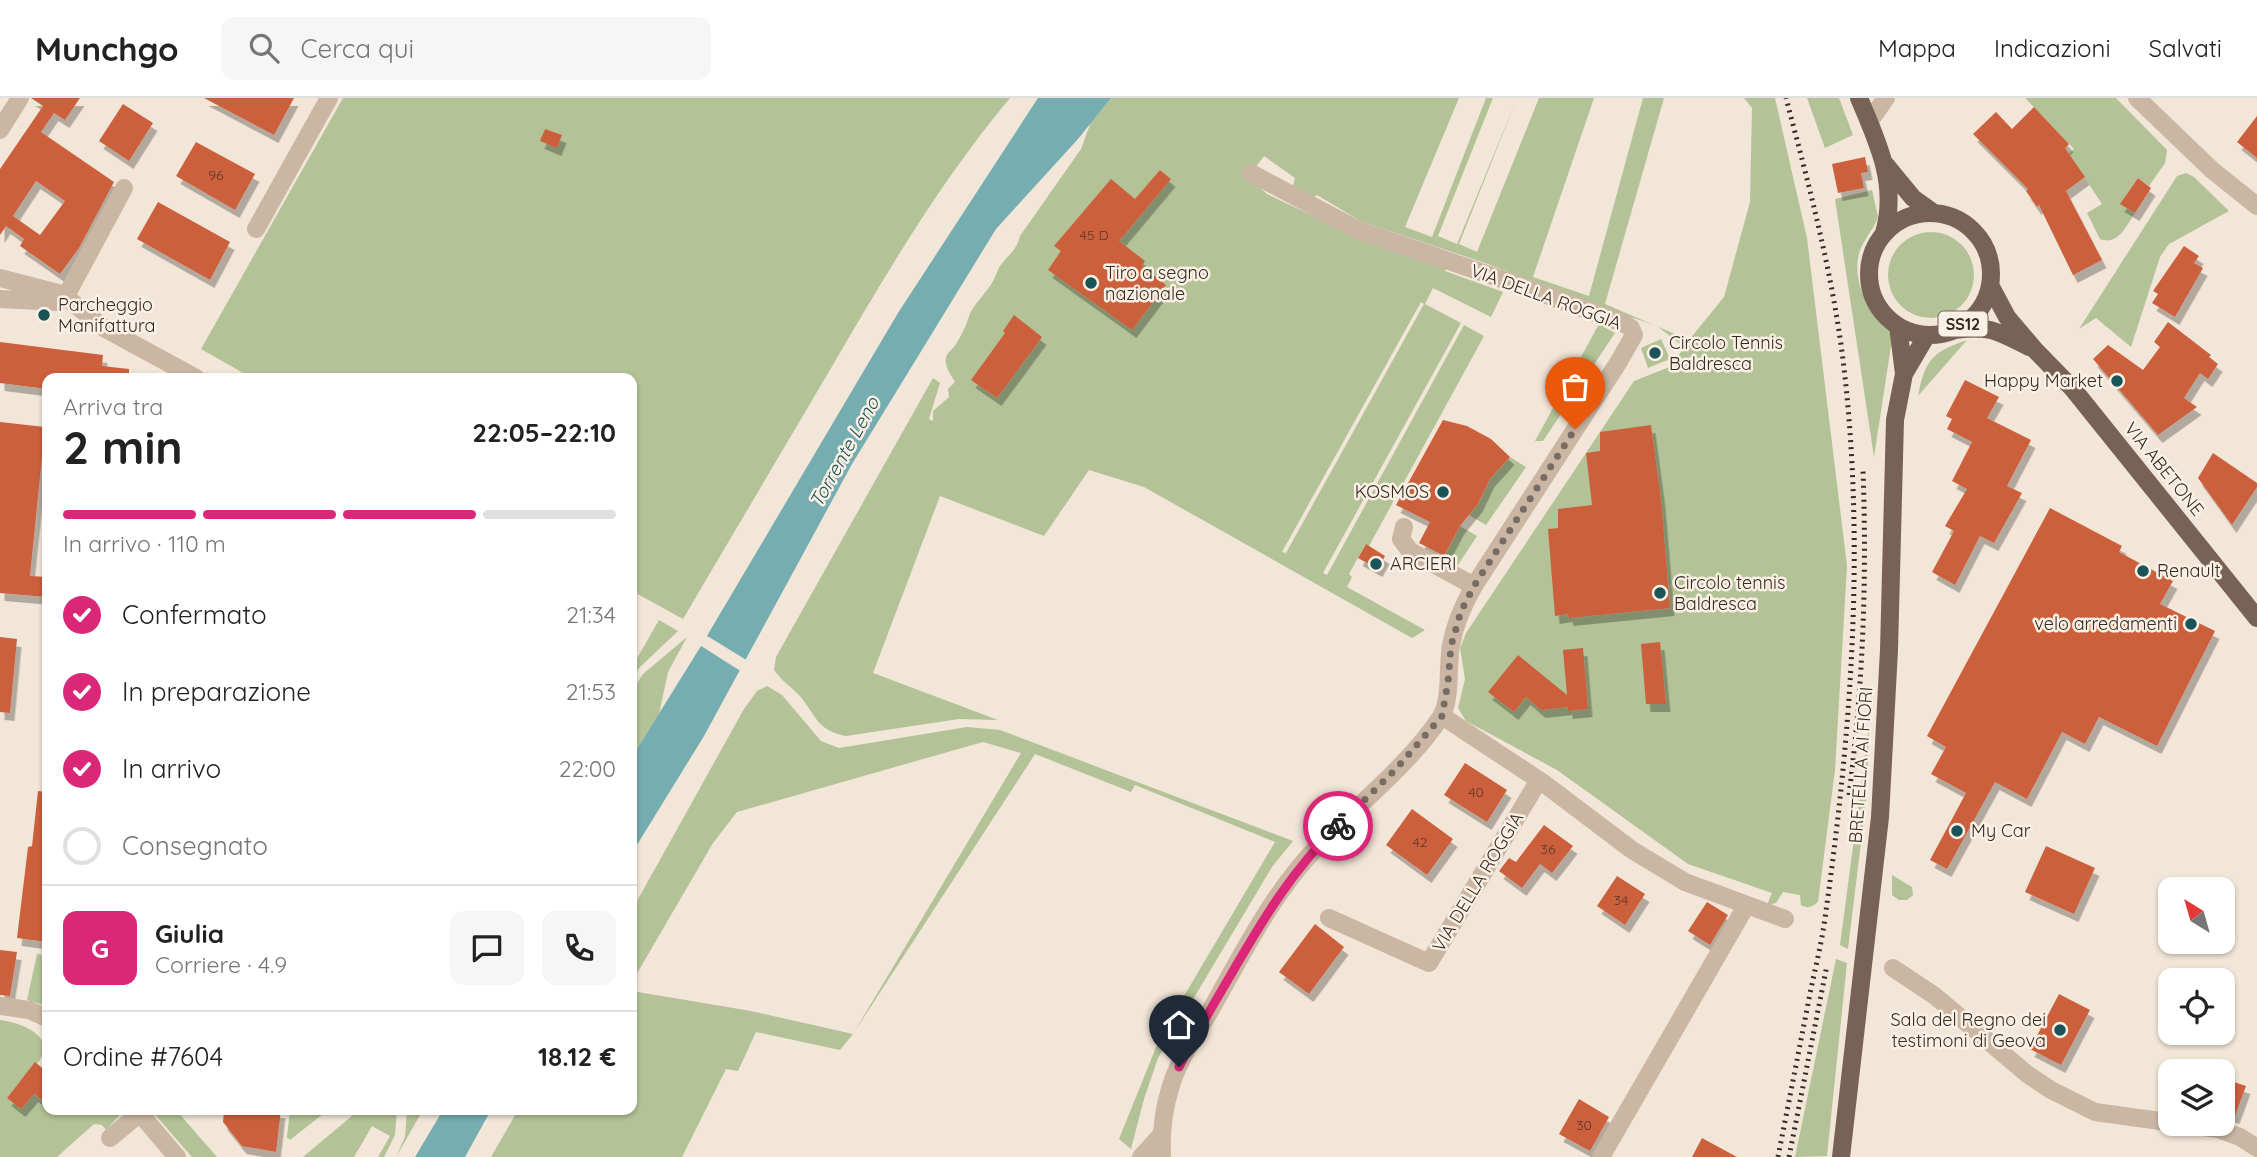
<!DOCTYPE html>
<html lang="it">
<meta charset="utf-8">
<style>
body{margin:0;font-family:Quicksand,sans-serif;background:#f6f6f6;color:#222;height:100vh;display:flex;flex-direction:column;font-size:26px;white-space:nowrap}
*{box-sizing:border-box;margin:0}
p{font-size:23px;color:#767676}
.icon{flex:none;width:38px;height:38px;fill:none;stroke:currentColor;stroke-width:2;stroke-linecap:round;stroke-linejoin:round}
.map{position:relative;flex:1;overflow:hidden}
.details{position:absolute;left:42px;top:275px;width:595px;height:742px;display:flex;flex-direction:column;background:#fff;border-radius:14px;box-shadow:0 2px 5px #0004}
.details>*{flex:none}
.needle{width:46px;rotate:323deg}
.tools{position:absolute;left:2158px;top:779px;display:grid;gap:14px}
.tools a{display:grid;place-items:center;width:77px;height:77px;border-radius:14px;background:#fff;box-shadow:0 2px 5px #0004;font-size:35px}
.pin{position:absolute;display:grid;place-items:center;width:60px;height:60px;color:#fff;margin:-72px -30px;border-radius:50% 50% 50% 0;rotate:-45deg;box-shadow:0 0 7px #0007}
.pin .icon{rotate:45deg}
.courier{position:absolute;display:grid;place-items:center;width:70px;height:70px;margin:-35px;border:5px solid #db2777;border-radius:50%;background:#fff;color:#222;box-shadow:0 2px 9px #0007}
.summary em{font-style:normal;font-weight:700}
.summary div{display:flex;flex-direction:column-reverse}
.summary{display:flex;align-items:center;justify-content:space-between;height:119px;padding:0 21px}
h1{font-size:46px;font-weight:700;line-height:52px}
.bar{display:grid;grid-template-columns:repeat(4,1fr);gap:10px 7px;align-content:center;height:84px;padding:0 21px}
.bar i{height:9px;border-radius:5px;background:#e0e0e0}
.bar .active{background:#db2777}
.bar p{grid-column:span 4}
.line{display:flex;align-items:center;gap:18px;padding:0 21px;border-top:2px solid #e0e0e0}
.line div{flex:1}
.round{display:grid;place-items:center;flex:none;width:74px;height:74px;border-radius:14px;background:#f6f6f6}
ol{padding:0 21px;list-style:none}
li{display:flex;align-items:center;gap:21px;height:77px}
li p{margin-inline-start:auto}
li .icon{padding:7px;border-radius:50%;background:#db2777;color:#fff;stroke-width:4}
li:last-child{color:#767676}
li i{width:38px;height:38px;border:4px solid #e0e0e0;border-radius:50%}
header{display:flex;align-items:center;gap:42px;box-sizing:border-box;height:98px;padding:0 35px;background:#fff;border-bottom:2px solid #e0e0e0}
header strong{font-size:33px}
nav{display:flex;gap:38px;margin-inline-start:auto;font-size:24px}
.search{width:490px;height:63px;background:#f6f6f6;display:flex;align-items:center;gap:18px;box-sizing:border-box;padding:0 24px;border-radius:14px;color:#767676;font-size:26px}
.map>svg:first-child{display:block}
.green{fill:#b3c297;fill-rule:evenodd}
.water{fill:#76adb0}
.pier{fill:#f2e6d8}
.building{fill:#cc613c;fill-rule:evenodd;filter:url(#shadow)}
.lines{fill:none;stroke-linecap:round;stroke-linejoin:round}
.minor{stroke:#cbb6a3;stroke-width:18}
.major{stroke:#786256;stroke-width:18}
.rail{stroke:#352b26;stroke-width:5;stroke-dasharray:2 5;stroke-linecap:butt}
.done{stroke:#776c64;stroke-width:7;stroke-dasharray:0 12.6}
.route{stroke:#db2777;stroke-width:9}
.poi-dot{fill:#1a5358;stroke:#faf0e4;stroke-width:2.5}
.labels{text-anchor:middle;stroke-width:5;stroke-linejoin:round;paint-order:stroke}
.number-label{font-size:14px;fill:#5b382c}
.shield{fill:#faf0e4;stroke:#70665f;stroke-width:2}
.shield-label{font-size:16px;font-weight:bold;fill:#352b26}
.poi-label{font-size:18px;fill:#352b26;stroke:#faf0e4;text-anchor:start}
.street-label{font-size:18px;fill:#352b26;stroke:#faf0e4}
.water-label{font-size:19px;font-style:italic;fill:#1a5358;stroke:#faf0e4}
</style>
<header>
<strong>Munchgo</strong>
<div class="search"><svg class="icon" aria-label="search" viewBox="0 0 24 24"><circle cx="10" cy="10" r="6"/><path d="M15 15l6 6"/></svg>Cerca qui</div>
<nav><a>Mappa</a><a>Indicazioni</a><a>Salvati</a></nav>
</header>
<div class="map">
<svg width="2257" height="1059" viewBox="0 0 2257 1059">
<defs>
<filter id="shadow"><feDropShadow dx="4.5" dy="8" stdDeviation="0" flood-color="#0004"/></filter>
</defs>
<rect width="100%" height="100%" fill="#f2e6d8"/>
<path class="green" d="M343,0H1010C942,81 887,174 834,265C784,350 733,436 683,521L632,493V280H252L201,251Z
M1111,0H1459L1405,129L1432,139L1486,0H1493L1438,138L1457,146L1517,0L1459,146L1477,154L1539,0H1594L1533,179L1589,198L1643,0H1664L1605,206L1689,242L1724,199L1750,104L1752,10L1744,0H1775L1807,140L1847,468L1835,672L1818,804C1812,809 1808,811 1801,807L1800,797L1783,794L1776,805L1767,807L1772,795L1688,766L1557,672L1466,623L1458,610L1465,581L1460,550L1466,535L1634,283L1672,268L1684,249L1657,228L1575,200L1488,166L1362,124L1317,97L1314,99L1293,88L1295,80L1264,58L1246,82L1257,87L1267,96L1355,138L1446,169L1445,173L1503,194L1491,219L1433,190L1425,206L1461,225L1323,475L1327,477L1464,227L1484,238L1369,448L1365,447L1349,476L1352,479L1347,489L1425,532L1412,540L1144,389L1089,372L1044,438L940,398L873,575L998,622L959,621L846,638C815,632 817,617 798,596C790,588 781,582 774,572L776,559L933,280L940,285L929,321L933,323V313L949,299L948,291L955,284C951,277 944,268 946,259C948,254 953,251 956,246C961,238 967,226 969,218C973,207 988,193 993,183C996,178 997,173 1000,168C1008,157 1017,152 1020,138L1081,51L1091,24ZM1421,204L1424,206L1286,455L1282,454Z
M1807,0H1839L1853,37L1825,50Z
M2025,0H2116L2167,52L2165,65L2149,88L2138,80L2121,105L2135,115C2126,128 2118,148 2100,141L2087,115L2102,106L2069,56L2074,51Z
M2186,75L2194,79L2229,113L2169,146L2160,159L2131,249L2096,220L2079,231L2177,78Z
M1872,92L1878,119C1874,130 1867,138 1862,148C1853,165 1858,190 1868,206C1878,219 1889,224 1892,241L1874,359L1835,101Z
M1888 177a43 43 0 1 1 86 0a43 43 0 1 1-86 0Z
M1599,226L1615,235L1543,343H1535Z
M1661,241L1670,261L1648,270L1641,250Z
M1967,242L1918,298C1925,262 1932,254 1967,242Z
M1510,359L1526,369L1486,427L1469,417L1478,406L1490,381Z
M1460,428L1477,438L1456,470L1442,462Z
M659,522L678,533L639,570L632,580V569Z
M687,539L668,574L659,616L632,659V593L643,576Z
M767,588L782,597L821,643L839,650L967,629L1000,632L1293,743L1272,769L1158,960L1144,1001L1131,1051L1119,1041L1161,937L1275,744L1135,687L1131,694L1035,656L853,936L840,952L756,934L738,973L726,971L682,1059H491L518,1012H632V893L751,913L853,936L1021,655L983,644L737,714L713,745L632,884V812L744,611L757,593Z
M1869,627L1867,695L1848,851L1840,847Z
M1892,777L1912,789L1913,797L1907,802H1899L1892,797Z
M37,856L47,857V908L27,902Z
M1836,861L1847,865L1827,1058L1795,1059Z
M0,922C23,925 59,939 37,966L35,965L7,1000L34,996L47,1006V1012L56,1014L58,1012H119V1018L106,1032L102,1027L94,1026L57,1059H0Z
M151,1012H176L217,1059H192Z
M290,1012H328L290,1042L287,1039Z
M359,1012H397L395,1037L384,1059H378L390,1038L372,1028L354,1059H303Z
M407,1012H423L396,1059L405,1039Z"/>
<path class="water" d="M1038,0H1111L1078,41L996,131L852,366L704,638L632,755V659L701,548L898,215Z
M443,1012H491L465,1059H415Z"/>
<path class="pier" d="M704,536L748,563L742,574L698,546Z"/>
<path class="building" d="M31,0H80L65,22L54,15L41,34L114,84L79,150L60,176L20,148L24,141L6,128L0,137V71L43,8ZM36,83L65,103L40,137L13,118Z
M204,0H294L274,37Z
M123,6L153,25L129,63L99,43Z
M2034,9L2069,46L2065,50L2085,79L2066,93L2102,162L2073,177L2039,107L2037,109L2026,93L2028,91L1973,36L1996,14L2012,31Z
M2257,18V60L2237,44Z
M545,31L562,37L557,50L540,43Z
M196,44L255,76L235,112L176,78Z
M1865,59L1868,74L1861,75L1864,90L1838,95L1832,66Z
M1160,72L1171,81L1119,143L1145,163L1142,168L1166,187L1132,232L1048,172L1061,153L1054,148L1111,81L1135,101Z
M2138,80L2151,90L2135,115L2120,106Z
M158,104L230,144L210,182L137,141Z
M2184,148L2199,158L2194,165L2203,170L2175,219L2152,205L2158,196L2153,193Z
M1014,217L1042,239L997,300L971,282L1005,235L1003,233Z
M2168,224L2211,257L2209,259L2218,266L2208,281L2200,275L2184,300L2197,309L2158,337L2093,261L2108,247L2143,272L2160,249L2154,244Z
M0,244L103,257L102,268L129,271V280H47V291L0,285Z
M1965,282L1999,299L1987,320L2031,342L2007,388L2022,395L1994,445L1980,438L1955,487L1932,474L1954,433L1945,428L1967,391L1952,383L1972,344L1947,331L1952,321L1946,318Z
M1443,322L1467,328L1491,341L1510,359L1490,381L1478,406L1460,428L1444,458L1419,445L1430,424L1396,407Z
M0,324L45,329L30,478L47,479V499L0,495Z
M1651,327L1661,402L1670,510L1569,520L1568,516L1555,518L1548,431L1558,430V411L1592,407L1586,355L1600,353V334Z
M2213,355L2257,385V389L2232,427L2198,380Z
M2050,410L2122,448L2119,454L2173,483L2160,506L2215,533L2157,648L2099,619L2085,646L2062,634L2027,701L1995,684L1947,771L1930,762L1966,695L1931,676L1946,649L1927,638Z
M1366,446L1385,458L1378,471L1358,460Z
M0,539L17,541L10,615L0,614Z
M1660,544L1666,606H1646L1641,546Z
M1583,550L1588,611L1568,613V609L1541,612L1526,599L1514,614L1488,594L1518,557L1567,597L1563,552Z
M1465,665L1507,692L1487,724L1444,697Z
M38,693L47,694V844L17,840L28,749L32,748Z
M1412,711L1453,741L1427,777L1386,747Z
M1544,727L1573,748L1552,775L1540,766L1522,790L1499,773L1509,760L1516,764Z
M2046,748L2095,770L2074,816L2025,794Z
M1617,778L1645,796L1625,827L1597,808Z
M1707,804L1728,817L1710,847L1688,833Z
M1315,826L1344,849L1309,896L1279,874Z
M0,852L17,854L10,898L0,897Z
M2059,896L2090,912L2061,967L2030,951Z
M35,964L47,974V1006L34,996L21,1011L7,1000Z
M2222,980L2246,988L2235,1018L2222,1014Z
M1579,1001L1609,1019L1590,1053L1559,1036Z
M224,1012H281L276,1054L242,1048L223,1024Z
M1702,1040L1737,1059H1692Z"/>
<g class="lines">
<path class="minor" d="M2137,0L2212,72L2257,108
M1869,24L1886,0
M0,32L20,0
M124,90L67,196H62L104,230L196,280
M256,131L329,0
M0,180L62,196L58,204L0,201
M1404,429L1401,441L1410,453L1474,488
M1442,618L1542,684L1632,752L1685,784L1785,821
M1329,820L1429,865L1539,682
M1893,870L1935,898L2027,976L2051,992L2095,1014L2218,1031L2240,1039L2257,1050
M0,908L29,912L47,920
M137,1012L177,1059
M110,1040L140,1015
M1141,1059L1161,1037
M1162,1059C1161,1036 1163,1013 1170,991C1178,961 1199,933 1214,906C1245,851 1274,793 1319,747C1358,706 1409,667 1440,620C1452,603 1447,568 1451,547C1455,526 1463,507 1474,488L1618,265L1634,237L1631,230L1625,226L1519,187L1358,132L1251,75
M1601,1059L1746,808"/>
<path class="major" d="M1859,0C1878,45 1898,86 1884,135
M1885,66L1913,100L1934,115
M1869 176a61 61 0 1 1 122 0a61 61 0 1 1-122 0Z
M1990,187L2007,219L2035,252L2073,291L2257,520
M1956,232C1988,226 2001,235 2029,249
M1904,276L1927,237
M1841,1059L1880,719L1889,552L1895,322L1904,276L1898,228"/>
<path class="rail" d="M1849,697C1863,586 1867,484 1863,372
M1778,1059C1788,1008 1798,957 1808,906C1813,879 1820,853 1824,827C1850,646 1865,461 1845,279C1835,185 1810,91 1786,0
M1789,1059L1827,867"/>
</g>
<g class="lines">
<path class="done" d="M1338,728L1396,671L1442,618L1448,584L1451,548L1461,513L1474,488L1575,331"/>
<path class="route" d="M1179,969C1193,940 1210,913 1226,885C1260,827 1289,775 1338,728"/>
</g>
<g class="poi-dot">
<circle cx="1091" cy="185" r="7"/>
<circle cx="44" cy="217" r="7"/>
<circle cx="1655" cy="255" r="7"/>
<circle cx="2117" cy="283" r="7"/>
<circle cx="1443" cy="394" r="7"/>
<circle cx="1376" cy="466" r="7"/>
<circle cx="2143" cy="473" r="7"/>
<circle cx="1660" cy="495" r="7"/>
<circle cx="2191" cy="526" r="7"/>
<circle cx="1957" cy="733" r="7"/>
<circle cx="2060" cy="932" r="7"/>
</g>
<g class="labels">
<g class="number-label">
<text x="216" y="82">96</text>
<text x="1094" y="142">45 D</text>
<text x="1476" y="699">40</text>
<text x="1420" y="749">42</text>
<text x="1548" y="756">36</text>
<text x="1621" y="807">34</text>
<text x="1584" y="1032">30</text>
</g>
<rect class="shield" x="1938.5" y="213.5" width="49" height="25" rx="5"/>
<g class="shield-label">
<text x="1963" y="232">SS12</text>
</g>
<g class="poi-label">
<text x="1105" y="181">Tiro a segno<tspan x="1105" dy="21">nazionale</tspan></text>
<text x="58" y="213">Parcheggio<tspan x="58" dy="21">Manifattura</tspan></text>
<text x="1669" y="251">Circolo Tennis<tspan x="1669" dy="21">Baldresca</tspan></text>
<text x="2103" y="289" text-anchor="end">Happy Market</text>
<text x="1429" y="400" text-anchor="end">KOSMOS</text>
<text x="1390" y="472">ARCIERI</text>
<text x="2157" y="479">Renault</text>
<text x="1674" y="491">Circolo tennis<tspan x="1674" dy="21">Baldresca</tspan></text>
<text x="2177" y="532" text-anchor="end">velo arredamenti</text>
<text x="1971" y="739">My Car</text>
<text x="2046" y="928" text-anchor="end">Sala del Regno dei<tspan x="2046" dy="21">testimoni di Geova</tspan></text>
</g>
<g class="street-label">
<text transform="translate(1546 199) rotate(20)" y="6">VIA DELLA ROGGIA</text>
<text transform="translate(2164 371) rotate(51)" y="6">VIA ABETONE</text>
<text transform="translate(1861 667) rotate(-86)" y="6">BRETELLA AI FIORI</text>
<text transform="translate(1478 784) rotate(-59)" y="6">VIA DELLA ROGGIA</text>
</g>
<g class="water-label">
<text transform="translate(844 354) rotate(-61)" y="7">Torrente Leno</text>
</g>
</g>
</svg>
<div class="tools">
<a><svg class="needle" viewBox="-14 -14 28 28"><path d="M0-13l5 13h-10z" fill="#e53935"/><path d="M0 13l5-13h-10z" fill="#767676"/></svg></a>
<a><svg class="icon" aria-label="locate" viewBox="0 0 24 24"><circle cx="12" cy="12" r="6"/><path d="M12 2v4M12 18v4M2 12h4M18 12h4"/></svg></a>
<a><svg class="icon" aria-label="layers" viewBox="0 0 24 24"><path d="M12 4l9 5-9 5-9-5zM3 14l9 5 9-5"/></svg></a>
</div>
<div class="pin" style="left:1575px;top:331px;background:#ea580c"><svg class="icon" aria-label="bag" viewBox="0 0 24 24"><path d="M5 8h14l-1 12H6zM9 8a3 3 0 0 1 6 0"/></svg></div>
<div class="pin" style="left:1179px;top:969px;background:#1f2937"><svg class="icon" aria-label="home" viewBox="0 0 24 24"><path d="M3 11l9-7 9 7M6 9v11h12V9"/></svg></div>
<div class="courier" style="left:1338px;top:728px"><svg class="icon" aria-label="bike" viewBox="0 0 24 24"><circle cx="6" cy="16" r="4"/><circle cx="18" cy="16" r="4"/><path d="M6 16l4-8h5l3 8M10 8l3 8H6M13 5h3"/></svg></div>
<section class="details">
<div class="summary"><div><h1>2 min</h1><p>Arriva tra</p></div><em>22:05–22:10</em></div>
<div class="bar"><i class="active"></i><i class="active"></i><i class="active"></i><i></i><p>In arrivo · 110 m</p></div>
<ol>
<li><svg class="icon" aria-label="check" viewBox="0 0 24 24"><path d="M5 12l5 5 9-10"/></svg>Confermato<p>21:34</p></li>
<li><svg class="icon" aria-label="check" viewBox="0 0 24 24"><path d="M5 12l5 5 9-10"/></svg>In preparazione<p>21:53</p></li>
<li><svg class="icon" aria-label="check" viewBox="0 0 24 24"><path d="M5 12l5 5 9-10"/></svg>In arrivo<p>22:00</p></li>
<li><i></i>Consegnato</li>
</ol>
<div class="line" style="height:126px"><b class="round" style="background:#db2777;color:#fff">G</b><div><b>Giulia</b><p>Corriere · 4.9</p></div><a class="round"><svg class="icon" aria-label="chat" viewBox="0 0 24 24"><path d="M4 5h16v11H9l-5 4z"/></svg></a><a class="round"><svg class="icon" aria-label="phone" viewBox="0 0 24 24"><path d="M5 4h4l2 5-3 2q2 4 5 5l2-3 5 2v4C11 20 4 13 5 4z"/></svg></a></div>
<div class="line" style="height:91px"><div>Ordine #7604</div><b>18.12 €</b></div>
</section>
</div>
